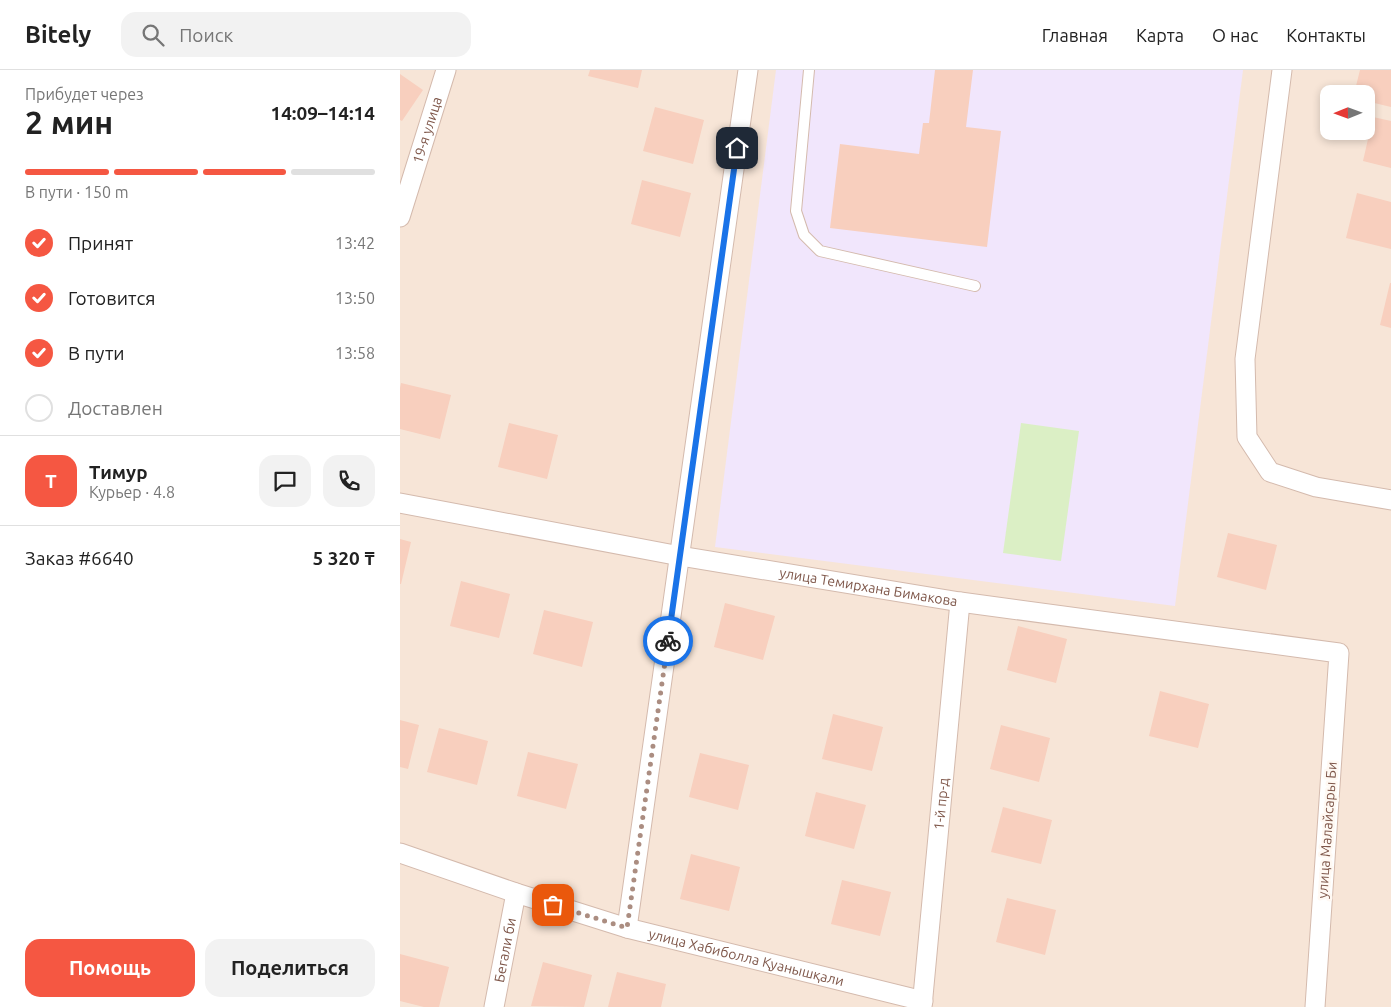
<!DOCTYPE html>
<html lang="ru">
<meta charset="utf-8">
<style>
body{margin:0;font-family:Ubuntu,sans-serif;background:#f2f2f2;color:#222;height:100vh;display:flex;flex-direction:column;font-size:19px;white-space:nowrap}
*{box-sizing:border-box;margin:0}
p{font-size:16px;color:#767676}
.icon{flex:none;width:28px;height:28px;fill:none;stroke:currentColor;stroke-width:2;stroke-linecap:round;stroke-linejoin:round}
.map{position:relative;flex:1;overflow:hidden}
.drawer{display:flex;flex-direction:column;background:#fff;width:400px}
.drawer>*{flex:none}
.needle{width:32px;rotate:269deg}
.tools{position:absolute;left:920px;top:15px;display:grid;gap:10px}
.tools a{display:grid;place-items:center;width:55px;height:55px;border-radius:10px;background:#fff;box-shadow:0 2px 8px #0003;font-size:25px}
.pin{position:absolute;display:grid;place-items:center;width:42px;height:42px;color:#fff;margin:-21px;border-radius:10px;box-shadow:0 2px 8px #0006}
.courier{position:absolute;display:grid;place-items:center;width:50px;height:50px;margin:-25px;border:4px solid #1a73e8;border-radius:50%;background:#fff;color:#222;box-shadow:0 1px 6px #0007}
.overview em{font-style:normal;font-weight:600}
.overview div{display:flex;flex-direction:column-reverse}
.overview{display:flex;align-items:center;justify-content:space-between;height:85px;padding:0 25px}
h1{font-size:32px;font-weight:600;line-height:38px}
.bar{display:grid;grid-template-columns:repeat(4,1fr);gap:8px 5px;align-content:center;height:60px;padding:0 25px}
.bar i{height:6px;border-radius:4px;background:#e0e0e0}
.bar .selected{background:#f55742}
.bar p{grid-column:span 4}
.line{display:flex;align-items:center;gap:12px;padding:0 25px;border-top:1px solid #e0e0e0}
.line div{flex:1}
.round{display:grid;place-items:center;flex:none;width:52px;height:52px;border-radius:15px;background:#f2f2f2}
ol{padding:0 25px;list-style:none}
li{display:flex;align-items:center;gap:15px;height:55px}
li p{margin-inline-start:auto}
li .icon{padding:5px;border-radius:50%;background:#f55742;color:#fff;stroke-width:4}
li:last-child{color:#767676}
li i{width:28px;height:28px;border:2px solid #e0e0e0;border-radius:50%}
.cta{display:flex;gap:10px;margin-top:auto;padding:10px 25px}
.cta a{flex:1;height:58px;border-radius:15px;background:#f55742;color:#fff;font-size:20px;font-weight:600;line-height:58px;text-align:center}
.cta a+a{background:#f2f2f2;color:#222}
header{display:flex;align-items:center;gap:30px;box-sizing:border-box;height:70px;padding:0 25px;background:#fff;border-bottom:1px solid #e0e0e0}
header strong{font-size:24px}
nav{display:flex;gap:28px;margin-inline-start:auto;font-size:18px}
.search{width:350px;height:45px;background:#f2f2f2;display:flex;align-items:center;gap:12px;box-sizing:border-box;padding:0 18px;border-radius:15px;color:#767676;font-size:19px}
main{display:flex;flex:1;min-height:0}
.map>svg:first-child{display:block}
.residential{fill:#f7e5d7;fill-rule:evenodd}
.education{fill:#f1e6fc}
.green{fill:#dbefc5}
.building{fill:#f8cfbe}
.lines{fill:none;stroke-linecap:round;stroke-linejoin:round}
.lane-casing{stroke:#d4baad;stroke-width:12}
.street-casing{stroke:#d4baad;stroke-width:21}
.lane{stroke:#fff;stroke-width:10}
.street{stroke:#fff;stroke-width:19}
.done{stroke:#ab8d81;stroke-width:5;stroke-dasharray:0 9}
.route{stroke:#1a73e8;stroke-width:6}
.labels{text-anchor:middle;stroke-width:5;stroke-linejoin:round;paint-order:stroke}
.street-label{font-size:14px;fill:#7e5649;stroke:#fff9f3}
</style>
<header>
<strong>Bitely</strong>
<div class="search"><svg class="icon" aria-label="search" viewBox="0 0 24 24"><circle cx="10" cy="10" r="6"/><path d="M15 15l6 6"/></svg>Поиск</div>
<nav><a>Главная</a><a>Карта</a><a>О нас</a><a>Контакты</a></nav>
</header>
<main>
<section class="drawer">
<div class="overview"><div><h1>2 мин</h1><p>Прибудет через</p></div><em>14:09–14:14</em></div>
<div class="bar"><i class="selected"></i><i class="selected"></i><i class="selected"></i><i></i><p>В пути · 150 m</p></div>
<ol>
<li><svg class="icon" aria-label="check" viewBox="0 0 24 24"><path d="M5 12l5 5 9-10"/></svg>Принят<p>13:42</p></li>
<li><svg class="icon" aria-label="check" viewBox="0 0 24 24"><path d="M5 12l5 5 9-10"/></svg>Готовится<p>13:50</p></li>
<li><svg class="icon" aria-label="check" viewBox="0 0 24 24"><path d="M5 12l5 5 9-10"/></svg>В пути<p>13:58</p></li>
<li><i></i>Доставлен</li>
</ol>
<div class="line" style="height:90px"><b class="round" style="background:#f55742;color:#fff">Т</b><div><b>Тимур</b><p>Курьер · 4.8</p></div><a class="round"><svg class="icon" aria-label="chat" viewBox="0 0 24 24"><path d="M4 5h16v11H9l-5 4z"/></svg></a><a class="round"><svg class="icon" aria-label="phone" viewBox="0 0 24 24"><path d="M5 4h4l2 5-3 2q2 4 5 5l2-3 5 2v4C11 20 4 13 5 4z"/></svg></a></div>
<div class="line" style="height:65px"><div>Заказ #6640</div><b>5 320 ₸</b></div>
<div class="cta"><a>Помощь</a><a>Поделиться</a></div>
</section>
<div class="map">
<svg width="991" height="937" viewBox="0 0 991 937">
<rect width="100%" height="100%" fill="#fff4ea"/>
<path class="residential" d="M0,0H991V937H0ZM929,24H966V61H929Z"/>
<path class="education" d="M376,0H843L775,536L315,477Z"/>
<path class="green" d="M621,353L679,361L661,491L603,483Z"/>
<path class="building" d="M190,0H242L238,18L188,6Z
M535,0H573L566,57L601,61L587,177L430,158L440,74L519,84L523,53H529Z
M960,0H991V37L966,31V24H954Z
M0,4L23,20L2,51L0,50Z
M255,37L304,50L293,94L243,81Z
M973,47L991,51V98L963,91Z
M242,110L291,123L280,167L231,154Z
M957,123L991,132V179L946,168Z
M990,213H991V258L980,255Z
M1,313L51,325L40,369L0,359V318Z
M109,353L158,365L147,409L98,397Z
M828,463L877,475L866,520L817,507Z
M0,469L11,472L1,514H0Z
M61,511L110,524L99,568L50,556Z
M325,533L375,546L363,590L314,577Z
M144,540L193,552L182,597L133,584Z
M618,556L667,569L656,613L607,600Z
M760,621L809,634L798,678L749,666Z
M433,644L483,657L472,701L422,689Z
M0,650L19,655L8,699L0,697Z
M601,655L650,668L639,712L590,699Z
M39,658L88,671L77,715L27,702Z
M128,682L178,694L166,739L117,726Z
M300,683L349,695L338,740L289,727Z
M416,722L466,735L454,779L405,766Z
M603,737L652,750L641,794L591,782Z
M291,784L340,797L329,841L280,829Z
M442,810L491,822L480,866L431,854Z
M607,828L656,840L645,885L596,872Z
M0,884L49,897L39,937H24L0,931Z
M143,892L192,905L184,937L131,936Z
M217,902L266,914L261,937H208Z"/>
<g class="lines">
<g class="lane-casing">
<path id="lane" d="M409,0L396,141L404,165L420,181L575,216"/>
</g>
<g class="street-casing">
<g id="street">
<path d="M882,0L845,289L847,367L870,402L916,417L991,430"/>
<path id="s1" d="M0,147L46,0"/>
<path id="s2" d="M0,433L280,486L560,532L939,583L915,937"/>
<path id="s3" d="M0,783L116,823L227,858L523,931"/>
<path d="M227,858L348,0"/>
<path id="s4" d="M94,937L116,823"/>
<path id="s5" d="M522,937L560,532"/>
</g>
</g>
<use href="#lane" class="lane"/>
<use href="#street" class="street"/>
</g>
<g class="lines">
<path class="done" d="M153,835L227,858L268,571"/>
<path class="route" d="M268,571L337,78"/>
</g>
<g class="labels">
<g class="street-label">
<text dy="5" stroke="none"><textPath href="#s1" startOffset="91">19-я улица</textPath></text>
<text dy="5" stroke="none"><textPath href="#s2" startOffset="476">улица Темирхана Бимакова</textPath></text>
<text dy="5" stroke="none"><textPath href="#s5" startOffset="204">1-й пр-д</textPath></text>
<text transform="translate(927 760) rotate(-86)" y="5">улица Малайcары Би</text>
<text dy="5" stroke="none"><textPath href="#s4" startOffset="58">Бегали би</textPath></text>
<text dy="5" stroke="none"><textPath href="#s3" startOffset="362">улица Хабиболла Қуанышқали</textPath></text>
</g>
</g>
</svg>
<div class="tools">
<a><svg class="needle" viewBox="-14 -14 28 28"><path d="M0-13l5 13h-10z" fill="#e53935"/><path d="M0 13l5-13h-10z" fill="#767676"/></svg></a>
</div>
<div class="pin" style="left:153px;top:835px;background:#ea580c"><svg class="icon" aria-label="bag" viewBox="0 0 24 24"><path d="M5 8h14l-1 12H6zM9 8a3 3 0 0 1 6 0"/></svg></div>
<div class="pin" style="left:337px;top:78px;background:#1f2937"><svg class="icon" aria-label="home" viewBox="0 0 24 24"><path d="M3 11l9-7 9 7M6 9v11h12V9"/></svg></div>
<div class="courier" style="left:268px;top:571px"><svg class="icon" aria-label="bike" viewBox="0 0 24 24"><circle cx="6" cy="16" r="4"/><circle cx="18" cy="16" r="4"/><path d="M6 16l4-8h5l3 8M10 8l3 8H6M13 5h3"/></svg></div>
</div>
</main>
